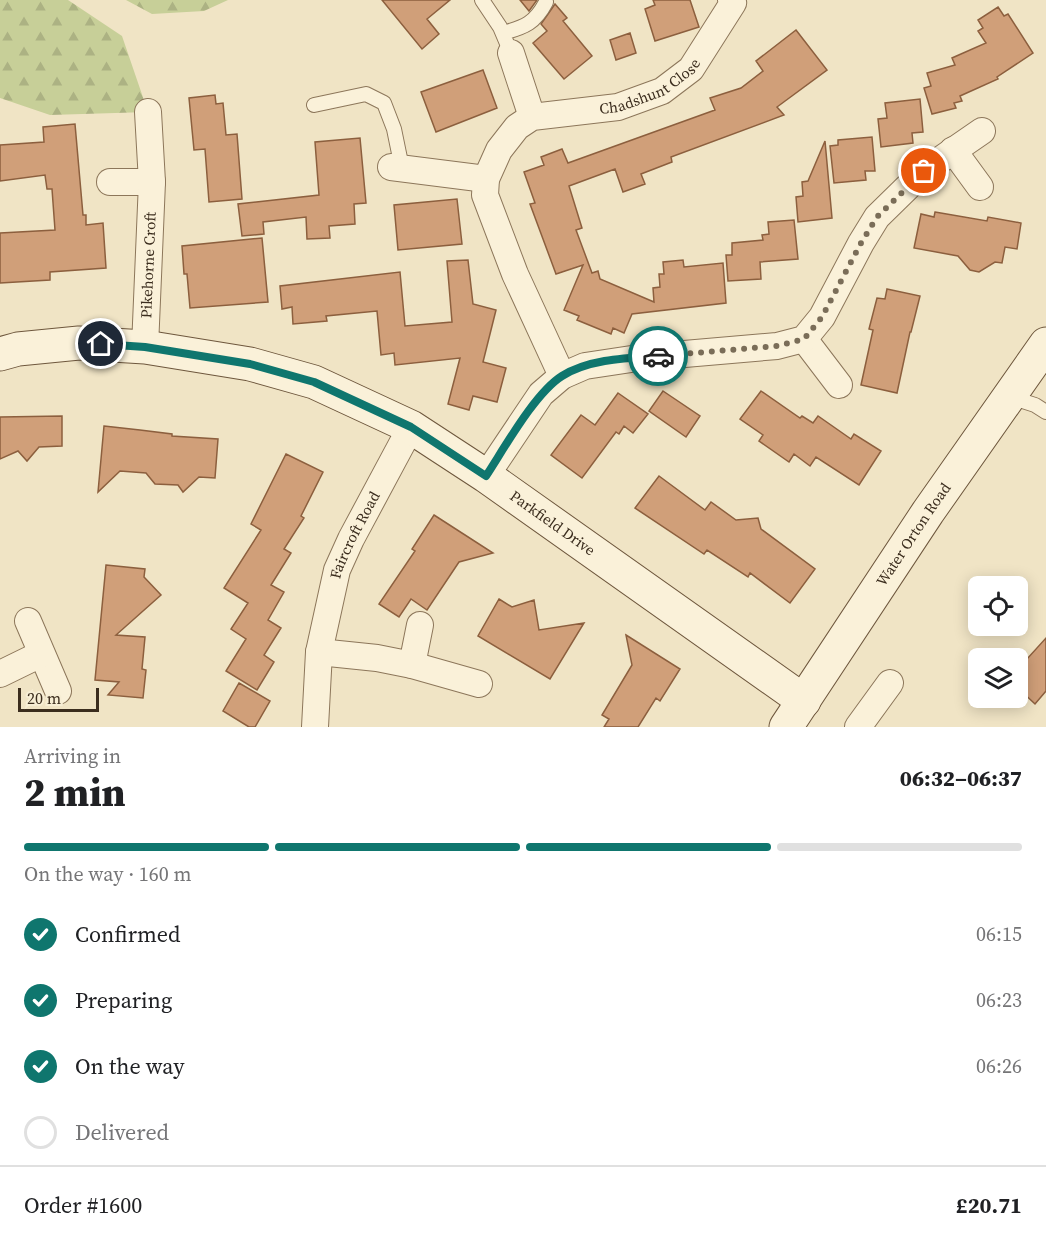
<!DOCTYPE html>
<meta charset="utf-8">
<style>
body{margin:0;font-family:"Source Serif 4",serif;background:#f2f2f2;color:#202124;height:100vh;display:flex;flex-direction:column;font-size:22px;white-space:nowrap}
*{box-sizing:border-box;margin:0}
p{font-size:20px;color:#757577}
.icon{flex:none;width:33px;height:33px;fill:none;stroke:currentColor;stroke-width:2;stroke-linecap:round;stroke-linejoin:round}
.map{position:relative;height:727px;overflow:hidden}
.side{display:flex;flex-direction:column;background:#fff;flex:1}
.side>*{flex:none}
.tools{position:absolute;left:968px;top:576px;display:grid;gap:12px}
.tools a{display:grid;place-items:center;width:60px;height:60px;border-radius:9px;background:#fff;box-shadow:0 3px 15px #0003;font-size:30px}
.scale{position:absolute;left:18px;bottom:15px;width:81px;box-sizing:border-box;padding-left:6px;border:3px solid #3b2d1e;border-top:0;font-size:16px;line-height:21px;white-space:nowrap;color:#3b2d1e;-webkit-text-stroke:4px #f7eed5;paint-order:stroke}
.pin{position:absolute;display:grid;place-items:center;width:51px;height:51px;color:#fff;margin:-26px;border:3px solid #fff;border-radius:50%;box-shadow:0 2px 6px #0007}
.courier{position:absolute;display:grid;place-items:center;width:60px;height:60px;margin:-30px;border:4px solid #0f766e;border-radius:50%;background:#fff;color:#222;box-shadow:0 2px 8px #0007}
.overview em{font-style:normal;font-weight:800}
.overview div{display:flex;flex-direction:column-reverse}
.overview{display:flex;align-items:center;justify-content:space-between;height:102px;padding:0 24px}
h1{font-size:39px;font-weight:800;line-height:45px}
.bar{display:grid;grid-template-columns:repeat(4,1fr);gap:9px 6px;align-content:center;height:72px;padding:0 24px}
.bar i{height:8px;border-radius:4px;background:#e0e0e0}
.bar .current{background:#0f766e}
.bar p{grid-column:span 4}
.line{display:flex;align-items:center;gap:15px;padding:0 24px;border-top:2px solid #e0e0e0}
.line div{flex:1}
ol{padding:0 24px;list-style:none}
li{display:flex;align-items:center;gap:18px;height:66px}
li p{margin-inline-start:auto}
li .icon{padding:6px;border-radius:50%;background:#0f766e;color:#fff;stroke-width:4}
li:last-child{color:#757577}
li i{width:33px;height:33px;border:3px solid #e0e0e0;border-radius:50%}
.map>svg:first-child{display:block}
.forest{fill:url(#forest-firs)}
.building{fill:#d09f79;stroke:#8c5f3e;stroke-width:1.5}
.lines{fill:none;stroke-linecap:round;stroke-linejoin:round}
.lane-casing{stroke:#8c765a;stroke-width:16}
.street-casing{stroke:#8c765a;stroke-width:28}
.secondary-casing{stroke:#6e573d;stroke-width:35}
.lane{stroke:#faf1d9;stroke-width:14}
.street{stroke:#faf1d9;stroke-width:26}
.secondary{stroke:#faf1d9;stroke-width:33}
.done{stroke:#7a6d58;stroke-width:6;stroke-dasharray:0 10.8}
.route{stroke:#0f766e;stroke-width:8}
.labels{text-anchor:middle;stroke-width:4.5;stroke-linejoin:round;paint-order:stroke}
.street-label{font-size:15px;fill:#3b2d1e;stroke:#f7eed5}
</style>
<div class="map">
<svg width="1046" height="727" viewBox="0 0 1046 727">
<defs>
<pattern id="forest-firs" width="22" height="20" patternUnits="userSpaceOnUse" patternTransform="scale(1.5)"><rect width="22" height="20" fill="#c7cf98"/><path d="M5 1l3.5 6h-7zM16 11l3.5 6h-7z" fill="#acb283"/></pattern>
</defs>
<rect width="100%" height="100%" fill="#f0e4c5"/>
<path class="forest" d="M0,0H68L122,36L148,112L50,115L0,98Z
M126,0H228L204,11L152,14Z"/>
<path class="building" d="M382,0H450L427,19L439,34L422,49Z
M520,0H537L529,11Z
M653,0H690L699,27L655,41L645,9L655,5Z
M555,4L567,18L563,21L592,56L564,79L533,43L547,31L541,24Z
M998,7L1004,16L1008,14L1033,53L997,77L998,79L960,96L962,101L954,103L956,108L932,114L924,88L931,86L927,73L955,65L952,58L986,43L978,31L983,28L978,20Z
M796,30L827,70L777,107L784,115L671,157L672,162L641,174L645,184L623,192L615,169L569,186L582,228L576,230L592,273L598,271L600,279L654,302L653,288L660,287L659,274H664L663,262L683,260L684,267L723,263L726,303L632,314L624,333L613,328L611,334L577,320L579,316L564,310L583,265L556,274L530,204L535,203L524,172L544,165L541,157L562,149L568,163L715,110L710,98L741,88L763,71L756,61Z
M630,33L636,53L616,60L610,40Z
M483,70L497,108L436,132L421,92Z
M215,95L216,104L223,103L226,135L237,134L242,199L209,202L205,149L194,150L189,98Z
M920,99L923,132L912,133L913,143L881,147L878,119L887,118L885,103Z
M75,124L83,215H86V225L103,223L106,268L50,272V280L0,283V233L55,230L52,189H47L45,175L0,181V145L44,142L43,127Z
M872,137L875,171H865L866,180L834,183L830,146L838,145V140Z
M360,138L366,203L354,204L355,224L329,226L330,238L307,239L306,217L263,222L264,234L242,236L238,204L319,195L315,142Z
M825,141L832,218L798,222L796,197L803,196L802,182L808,181Z
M457,199L462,244L398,250L394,205Z
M935,212L987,221L988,217L1021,223L1017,249L1005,247L1002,263L995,262L979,272L970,270L958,256L914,248L921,214L934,217Z
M794,220L798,259L760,262L761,279L728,281L726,255H732V243L763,240L762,235L769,234L768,222Z
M262,238L268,302L190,308L187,274H184L182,246Z
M468,260L473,304L496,310L483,362L506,368L497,402L473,396L469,410L448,404L460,358L395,365L394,353L381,355L377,311L326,316L327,321L293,324L292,307L282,309L280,286L400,272L405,326L452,322L447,261Z
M887,289L920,296L911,332H910L897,393L861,385L873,330L869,329L877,298L885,299Z
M663,391L700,416L686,437L649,411Z
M761,391L800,418L802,416L813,423L818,416L851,439L854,434L881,451L859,485L816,457L810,466L794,454L789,462L759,441L763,435L740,419Z
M618,393L648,414L633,433L624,426L619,434L616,432L582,478L551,455L581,415L595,425Z
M62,416V446L39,447L27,461L18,451L0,459V417Z
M104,426L140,430L172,434V436L218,439L215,478L199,477L183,492L178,485L155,484L146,473L120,471L98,492Z
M286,454L323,472L301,516L304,518L284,549L291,553L271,585L284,592L268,620L281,628L264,655L274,662L257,690L226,671L246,639L231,629L248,603L224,588L261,530L251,524Z
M659,476L705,510L711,502L736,520L758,518L761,529L815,569L790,603L750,573L748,577L707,550L704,554L635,508Z
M434,515L493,553L459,562L427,610L411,599L399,617L379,604L415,551L412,549Z
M106,565L145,569L144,577L161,595L116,635L145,637L142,669L146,670L143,698L108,695L119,682L95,680Z
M499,599L512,607L534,600L539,630L584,623L550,679L478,636Z
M626,635L680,669L660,701L656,698L638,727H604L609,719L602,715L632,665Z
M1046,638V691L1035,704L1017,687V670Z
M239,683L270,701L255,727H249L223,711Z"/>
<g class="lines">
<g class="lane-casing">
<path id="lane" d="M482,0L500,27L511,53
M503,33C525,27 535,23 546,2
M314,105L366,94L384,103L394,129L402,168
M1010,397L1035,405L1046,412"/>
</g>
<g class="street-casing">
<g id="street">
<path d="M511,53L532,117"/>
<path d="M953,150L980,187"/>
<path d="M391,167L486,179"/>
<path d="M110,182H152"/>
<path d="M804,339L839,385"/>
<path id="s1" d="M145,347L152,182L148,112"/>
<path id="s2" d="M562,376L515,274L485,195L486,179L499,150L517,127L532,117L618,107L662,91L691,69L733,3L731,0"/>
<path d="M486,476L541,394L562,376L585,366L638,358L777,346L804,339L822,317L861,243L877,217L924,171L982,131"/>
<path d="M28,621L58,691"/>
<path d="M319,652L377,658L412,665L479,684"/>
<path d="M412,665L420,625"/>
<path d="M0,674L41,654"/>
<path id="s3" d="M315,727L319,652L337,570L351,539L411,427"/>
<path d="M858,727L890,683"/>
</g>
</g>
<g class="secondary-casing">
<g id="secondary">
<path id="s4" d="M0,354L18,349L79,343L145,347L250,364L314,382L411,427L486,476L804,701"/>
<path id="s5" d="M786,727L928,512L1046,344"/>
</g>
</g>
<use href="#lane" class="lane"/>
<use href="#street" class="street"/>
<use href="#secondary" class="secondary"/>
</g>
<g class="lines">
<path class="done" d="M658,356L777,346L804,339L822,317L861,243L877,217L924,171"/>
<path class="route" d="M101,344L145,347L250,364L314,382L411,427L486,476C505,447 535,393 562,376C589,359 627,358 658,356"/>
</g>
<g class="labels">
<g class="street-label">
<text dy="5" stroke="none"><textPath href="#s2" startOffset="416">Chadshunt Close</textPath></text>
<text dy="5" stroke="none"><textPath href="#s1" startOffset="82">Pikehorne Croft</textPath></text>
<text dy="5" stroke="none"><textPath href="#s4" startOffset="597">Parkfield Drive</textPath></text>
<text dy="5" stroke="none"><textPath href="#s5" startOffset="231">Water Orton Road</textPath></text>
<text dy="5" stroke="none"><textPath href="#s3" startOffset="198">Faircroft Road</textPath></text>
</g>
</g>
</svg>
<div class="tools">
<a><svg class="icon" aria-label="locate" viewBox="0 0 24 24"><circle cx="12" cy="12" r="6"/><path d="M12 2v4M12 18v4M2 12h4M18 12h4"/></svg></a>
<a><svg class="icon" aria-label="layers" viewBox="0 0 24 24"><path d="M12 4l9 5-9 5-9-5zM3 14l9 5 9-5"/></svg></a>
</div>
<div class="scale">20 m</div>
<div class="pin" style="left:924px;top:171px;background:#ea580c"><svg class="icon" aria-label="bag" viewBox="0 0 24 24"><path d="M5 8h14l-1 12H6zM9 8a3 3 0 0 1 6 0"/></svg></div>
<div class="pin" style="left:101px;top:344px;background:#1f2937"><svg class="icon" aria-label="home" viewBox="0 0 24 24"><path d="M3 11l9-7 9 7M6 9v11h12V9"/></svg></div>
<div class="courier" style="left:658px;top:356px"><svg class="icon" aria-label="car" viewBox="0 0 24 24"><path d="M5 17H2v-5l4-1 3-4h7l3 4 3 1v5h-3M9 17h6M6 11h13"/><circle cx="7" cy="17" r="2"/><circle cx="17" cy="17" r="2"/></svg></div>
</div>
<section class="side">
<div class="overview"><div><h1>2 min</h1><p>Arriving in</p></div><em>06:32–06:37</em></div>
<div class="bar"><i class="current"></i><i class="current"></i><i class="current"></i><i></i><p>On the way · 160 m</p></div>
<ol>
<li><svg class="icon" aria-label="check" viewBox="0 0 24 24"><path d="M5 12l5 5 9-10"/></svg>Confirmed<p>06:15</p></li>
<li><svg class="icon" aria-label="check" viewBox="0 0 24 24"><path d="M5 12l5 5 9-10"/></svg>Preparing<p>06:23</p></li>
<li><svg class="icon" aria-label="check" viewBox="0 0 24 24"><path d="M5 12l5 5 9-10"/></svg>On the way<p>06:26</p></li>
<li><i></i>Delivered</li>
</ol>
<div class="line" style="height:78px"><div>Order #1600</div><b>£20.71</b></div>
</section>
